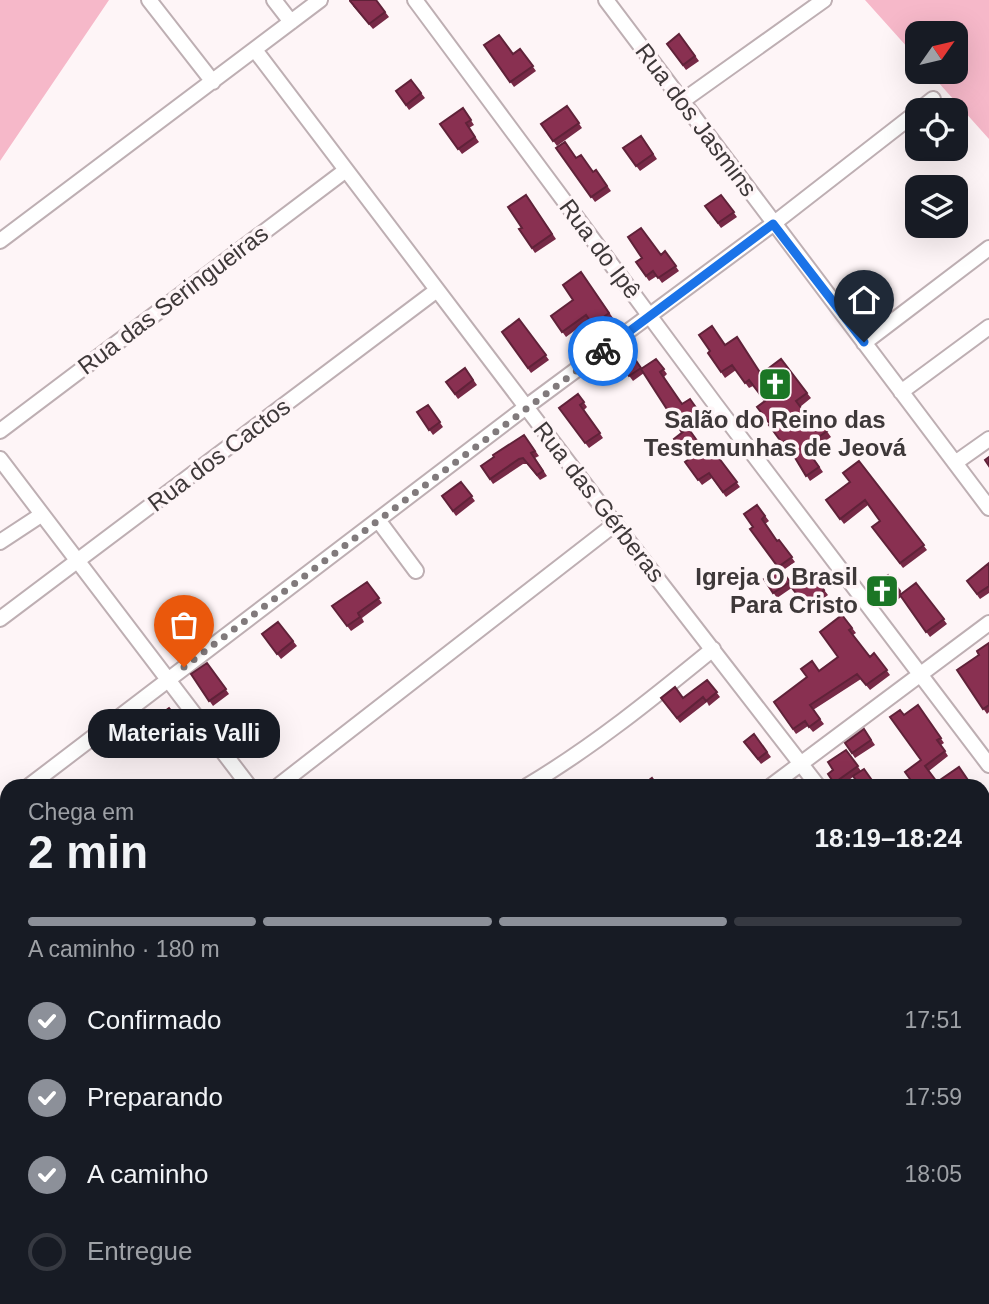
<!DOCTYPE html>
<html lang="pt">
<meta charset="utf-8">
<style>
body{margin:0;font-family:Helvetica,sans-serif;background:#242831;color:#f1f3f6;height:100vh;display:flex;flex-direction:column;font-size:26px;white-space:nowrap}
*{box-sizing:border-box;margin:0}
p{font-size:23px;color:#9ea1a6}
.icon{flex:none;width:38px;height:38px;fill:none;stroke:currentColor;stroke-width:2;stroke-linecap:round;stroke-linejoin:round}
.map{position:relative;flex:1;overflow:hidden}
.sheet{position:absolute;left:0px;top:779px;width:990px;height:527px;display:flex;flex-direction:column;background:#171b24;border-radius:21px 21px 0 0;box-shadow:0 7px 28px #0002}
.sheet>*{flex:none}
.needle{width:46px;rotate:56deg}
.controls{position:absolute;left:905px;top:21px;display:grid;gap:14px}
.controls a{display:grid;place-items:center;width:63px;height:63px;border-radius:14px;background:#171b24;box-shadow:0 7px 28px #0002;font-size:35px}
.pin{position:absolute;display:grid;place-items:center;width:60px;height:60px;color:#fff;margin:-72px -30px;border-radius:50% 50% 50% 0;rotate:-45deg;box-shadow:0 0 7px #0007}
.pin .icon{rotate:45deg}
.courier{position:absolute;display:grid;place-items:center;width:70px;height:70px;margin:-35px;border:5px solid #1a73e8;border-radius:50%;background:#fff;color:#222;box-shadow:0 2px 9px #0007}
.bubble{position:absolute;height:49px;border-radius:21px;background:#171b24;box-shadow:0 7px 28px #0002;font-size:23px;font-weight:700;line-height:49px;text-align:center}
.overview em{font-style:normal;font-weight:700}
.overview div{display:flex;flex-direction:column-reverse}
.overview{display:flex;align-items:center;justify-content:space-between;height:119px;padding:0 28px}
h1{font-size:46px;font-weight:700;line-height:52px}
.bar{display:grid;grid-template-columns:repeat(4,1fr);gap:10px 7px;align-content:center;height:84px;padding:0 28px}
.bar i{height:9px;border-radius:5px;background:#363941}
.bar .selected{background:#8c9099}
.bar p{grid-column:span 4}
ol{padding:0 28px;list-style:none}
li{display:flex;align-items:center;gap:21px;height:77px}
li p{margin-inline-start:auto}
li .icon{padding:7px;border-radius:50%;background:#8c9099;color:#fff;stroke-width:4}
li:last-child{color:#9ea1a6}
li i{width:38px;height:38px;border:4px solid #363941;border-radius:50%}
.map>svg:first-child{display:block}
.built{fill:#fae7ec}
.green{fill:#f6b8c9}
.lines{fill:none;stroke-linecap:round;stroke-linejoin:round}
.minor-casing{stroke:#beafb3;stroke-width:18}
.minor{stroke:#fff;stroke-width:14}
.wall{fill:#762946}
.building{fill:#893051;stroke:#602239;stroke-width:2}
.done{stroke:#817a7c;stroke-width:7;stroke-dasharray:0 12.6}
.route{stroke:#1a73e8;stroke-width:9}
.labels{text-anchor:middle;stroke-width:7;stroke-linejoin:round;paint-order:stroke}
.street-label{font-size:24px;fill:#3e3839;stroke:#fef5f7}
.poi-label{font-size:24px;font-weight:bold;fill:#3e3839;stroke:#fef5f7}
</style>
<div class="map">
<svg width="989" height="1304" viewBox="0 0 989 1304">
<rect width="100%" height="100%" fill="#fef5f7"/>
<path class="built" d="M984,1034L989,1041V1169L984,1173Z"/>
<path class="green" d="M0,0H109L0,161Z
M865,0H989V139L929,72H956V33H917V58Z"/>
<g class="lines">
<g class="minor-casing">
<path id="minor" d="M149,0L213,82
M274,0L291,22
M415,0L715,404L989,765
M606,0L989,508
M255,50L615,524L818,786
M681,102L824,0
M919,110L933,99
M0,241L320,0
M864,343L989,248
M901,392L989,327
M0,431L346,170
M0,459L249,786
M955,463L989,439
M378,520L416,571
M0,542L41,515
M0,619L437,290
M29,786L526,407L773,224L917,112
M278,786L615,524
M527,786C594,746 653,698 713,649
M771,786L989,623
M0,808L7,803
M0,990L7,985
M984,1011L989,1019
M0,1185L7,1179
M984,1192L989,1188
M0,1208L7,1217
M72,1298L76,1304
M638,1298L642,1304
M96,1304L103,1298
M343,1304L351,1298
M588,1304L595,1298
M836,1304L843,1298"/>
</g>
<use href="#minor" class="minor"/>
</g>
<path class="wall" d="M376,0L389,17L373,29L353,6Z
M679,34L699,61L686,70L667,44Z
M484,45L513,54L520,49L536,71L514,87Z
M411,80L425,98L409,110L396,91Z
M567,106L582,128L557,146L541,124Z
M463,108L474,125L469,128L479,142L462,154L440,124Z
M641,136L657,159L640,171L623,148Z
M556,148L576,158L593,172L596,170L611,191L595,202Z
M526,195L556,239L535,253L519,229L522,228Z
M721,195L737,217L721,228L705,206Z
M665,251L679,271L662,283L657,276L649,281L636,262L661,255Z
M581,272L613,318L596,330L589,320L566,337L551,316L573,300Z
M519,319L549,360L531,373L502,332Z
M725,345L761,374L807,393L811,398L800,407L813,424L819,420L831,437L809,452L823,472L810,481L789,447L786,449L769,425L770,424L765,401L753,386L749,388L736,370L725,378L708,353Z
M616,358L642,369L656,359L667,374L664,377L682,404L690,399L705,421L691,432L703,449L709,445L740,487L726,497L712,478L702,485L685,462L689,459L682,432L644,373L633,381Z
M465,368L477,385L458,399L446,382Z
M578,394L587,407L584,410L603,438L589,448L559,408Z
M428,405L443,427L433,435L417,412Z
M524,435L539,456L535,458L547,476L540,480L527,464H523L493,484L481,466Z
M859,461L927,550L903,568L872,527L880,521L868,505L844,524L826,500L850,482Z
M461,482L475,501L456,516L442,496Z
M757,505L769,521L765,524L777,541L779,540L795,562L782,571L793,587L777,598L764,579L779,568L750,529L753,527Z
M989,563V593L980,599L967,581Z
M811,573L828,595L809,610L792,588Z
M888,575L902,594L916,583L947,624L930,637L901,597L891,605L875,584Z
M367,582L382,603L362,618L364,622L351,631L332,606Z
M842,615L856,633L853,635L870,657L874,653L890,675L870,690L861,679L813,710L824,724L813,732L808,726L796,734L774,702L838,657Z
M278,622L297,646L281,659L262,634Z
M989,643V712L987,714L957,670L979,655Z
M207,663L229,694L213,706L191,674Z
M707,680L720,697L709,706L707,702L680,723L661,698H683Z
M918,705L944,743L941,745L948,756L929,771L937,782L972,786H915L921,760L904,715Z
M169,708L181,723L166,735L154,719Z
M243,711L261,735L246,746L228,722Z
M864,729L875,745L855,758L845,743Z
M754,734L771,757L761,764L744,742Z
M846,750L861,771L841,786H837L828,774L833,770Z
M984,796L989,804V805L984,809Z
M984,938L989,945V983L987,981L984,983Z
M984,1060L989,1067V1083L984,1087Z
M984,1105L989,1112V1148L984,1152Z"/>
<path class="building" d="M350,0H376L385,12L369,24L350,1Z
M679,34L695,56L683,65L667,44Z
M499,35L513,54L520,49L533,66L510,82L484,45Z
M411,80L421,93L406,105L396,91Z
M567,106L579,123L553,141L541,124Z
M463,108L471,120L466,123L475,137L458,149L440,124Z
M641,136L653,154L636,166L623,148Z
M565,142L576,158L581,155L593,172L596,170L607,186L591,197L556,148Z
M526,195L552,234L532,248L519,229L522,228L508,207Z
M721,195L734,212L718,223L705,206Z
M641,228L661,255L665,251L676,266L658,278L653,271L646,276L636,262L642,258L628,237Z
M581,272L609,313L593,325L586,315L562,332L551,316L573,300L563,285Z
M519,319L546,355L528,368L502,332Z
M712,326L725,345L737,337L761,374L781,359L807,393L796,401L813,424L819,420L827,431L805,447L819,467L806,476L785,441L782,443L769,425L770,424L757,407L765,401L749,380L745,383L732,365L721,372L708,353L710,351L699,335Z
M628,349L641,368L629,376L616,358Z
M656,359L664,369L660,372L682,404L690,399L702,416L681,431L641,369Z
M465,368L473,380L455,394L446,382Z
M578,394L584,402L580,405L600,433L585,443L559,408Z
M428,405L440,422L429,430L417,412Z
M688,428L703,449L709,445L737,482L723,492L709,473L698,480L685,462L689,459L674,439Z
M524,435L535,451L531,453L543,471L537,475L523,458L519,459L490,479L481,466L494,457L493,455Z
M989,457V466L985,460Z
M859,461L924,545L900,563L872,527L880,521L865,500L840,519L826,500L850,482L843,473Z
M461,482L472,496L453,511L442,496Z
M757,505L765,516L762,519L777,541L779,540L792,557L778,567L750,529L753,527L744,514Z
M989,563V586L977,594L967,581Z
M780,568L790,582L773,593L764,579Z
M811,573L824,590L805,605L792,588Z
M888,575L900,591L888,600L875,584Z
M367,582L379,598L358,613L360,617L347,626L332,606Z
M916,583L944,619L926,632L900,595Z
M842,615L852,628L849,630L870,657L874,653L887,670L866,685L857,674L810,705L820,719L809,727L805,721L793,729L774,702L807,677L801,669L812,661L819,671L838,657L820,632Z
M278,622L293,641L277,654L262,634Z
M989,643V705L983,709L957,670L979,655L977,651Z
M207,663L226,689L209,701L191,674Z
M707,680L717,692L706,701L703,697L677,718L661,698L675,687L683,698Z
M918,705L941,738L937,740L945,751L925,766L937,782L959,767L972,786H915L905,772L921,760L890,717L900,710L904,715Z
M169,708L177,718L162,730L154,719Z
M243,711L258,730L243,741L228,722Z
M864,729L871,740L852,753L845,743Z
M754,734L767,752L758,759L744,742Z
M846,750L858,766L834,783L828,774L833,770L828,762Z
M864,769L876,786H860L853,776Z
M652,778L658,786H641Z
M989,856V873L984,865V860Z
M984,938L989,945L987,947L989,950V976L985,978L984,976Z
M984,1060L989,1067V1078L984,1083Z
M984,1105L989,1112V1144L984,1148Z
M989,1213V1304H943L939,1298H984V1217Z
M0,1240L7,1251V1283L0,1274Z
M18,1298H49L51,1301L47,1304H22Z"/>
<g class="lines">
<path class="done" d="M184,667L603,351"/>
<path class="route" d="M603,351L773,224L864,342"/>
</g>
<defs>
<g id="church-square" transform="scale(1.75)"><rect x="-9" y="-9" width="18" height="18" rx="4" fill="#1b7625" stroke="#fef5f7"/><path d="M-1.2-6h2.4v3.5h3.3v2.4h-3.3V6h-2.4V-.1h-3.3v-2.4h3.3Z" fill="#fff"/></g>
</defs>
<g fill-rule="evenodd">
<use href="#church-square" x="775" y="384"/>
<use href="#church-square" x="882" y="591"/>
</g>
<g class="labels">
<g class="street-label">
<text transform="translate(696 120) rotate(53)" y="8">Rua dos Jasmins</text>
<text transform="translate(600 249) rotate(53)" y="8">Rua do Ipê</text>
<text transform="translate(173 300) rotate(-37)" y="8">Rua das Seringueiras</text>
<text transform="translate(219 455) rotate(-37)" y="8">Rua dos Cactos</text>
<text transform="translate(599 502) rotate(52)" y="8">Rua das Gérberas</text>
</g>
<g class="poi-label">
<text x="775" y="428">Salão do Reino das<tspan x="775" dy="28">Testemunhas de Jeová</tspan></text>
<text x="858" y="585" text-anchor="end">Igreja O Brasil<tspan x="858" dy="28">Para Cristo</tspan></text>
</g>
</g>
</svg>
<div class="controls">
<a><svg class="needle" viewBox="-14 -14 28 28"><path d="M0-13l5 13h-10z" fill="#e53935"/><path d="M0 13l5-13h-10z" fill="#9ea1a6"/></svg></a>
<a><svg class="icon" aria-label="locate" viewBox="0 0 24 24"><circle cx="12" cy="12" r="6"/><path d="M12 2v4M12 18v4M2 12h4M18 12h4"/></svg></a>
<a><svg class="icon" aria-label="layers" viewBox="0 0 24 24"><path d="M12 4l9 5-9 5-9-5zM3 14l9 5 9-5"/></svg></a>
</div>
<div class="pin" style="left:184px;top:667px;background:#ea580c"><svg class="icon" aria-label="bag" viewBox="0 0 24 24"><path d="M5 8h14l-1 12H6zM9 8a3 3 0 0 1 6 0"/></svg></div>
<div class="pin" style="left:864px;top:342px;background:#1f2937"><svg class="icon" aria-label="home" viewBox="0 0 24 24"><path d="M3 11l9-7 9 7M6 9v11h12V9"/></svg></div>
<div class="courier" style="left:603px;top:351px"><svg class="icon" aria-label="bike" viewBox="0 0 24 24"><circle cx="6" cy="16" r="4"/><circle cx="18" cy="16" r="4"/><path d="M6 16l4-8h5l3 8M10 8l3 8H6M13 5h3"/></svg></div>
<div class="bubble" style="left:88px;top:709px;width:192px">Materiais Valli</div>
<section class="sheet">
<div class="overview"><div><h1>2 min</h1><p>Chega em</p></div><em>18:19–18:24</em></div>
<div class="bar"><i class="selected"></i><i class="selected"></i><i class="selected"></i><i></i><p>A caminho · 180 m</p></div>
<ol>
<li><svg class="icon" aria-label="check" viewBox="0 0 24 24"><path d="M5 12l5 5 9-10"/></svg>Confirmado<p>17:51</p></li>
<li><svg class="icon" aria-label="check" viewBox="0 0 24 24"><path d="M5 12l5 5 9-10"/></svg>Preparando<p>17:59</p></li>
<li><svg class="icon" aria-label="check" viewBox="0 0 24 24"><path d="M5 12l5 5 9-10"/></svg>A caminho<p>18:05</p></li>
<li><i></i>Entregue</li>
</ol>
</section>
</div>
